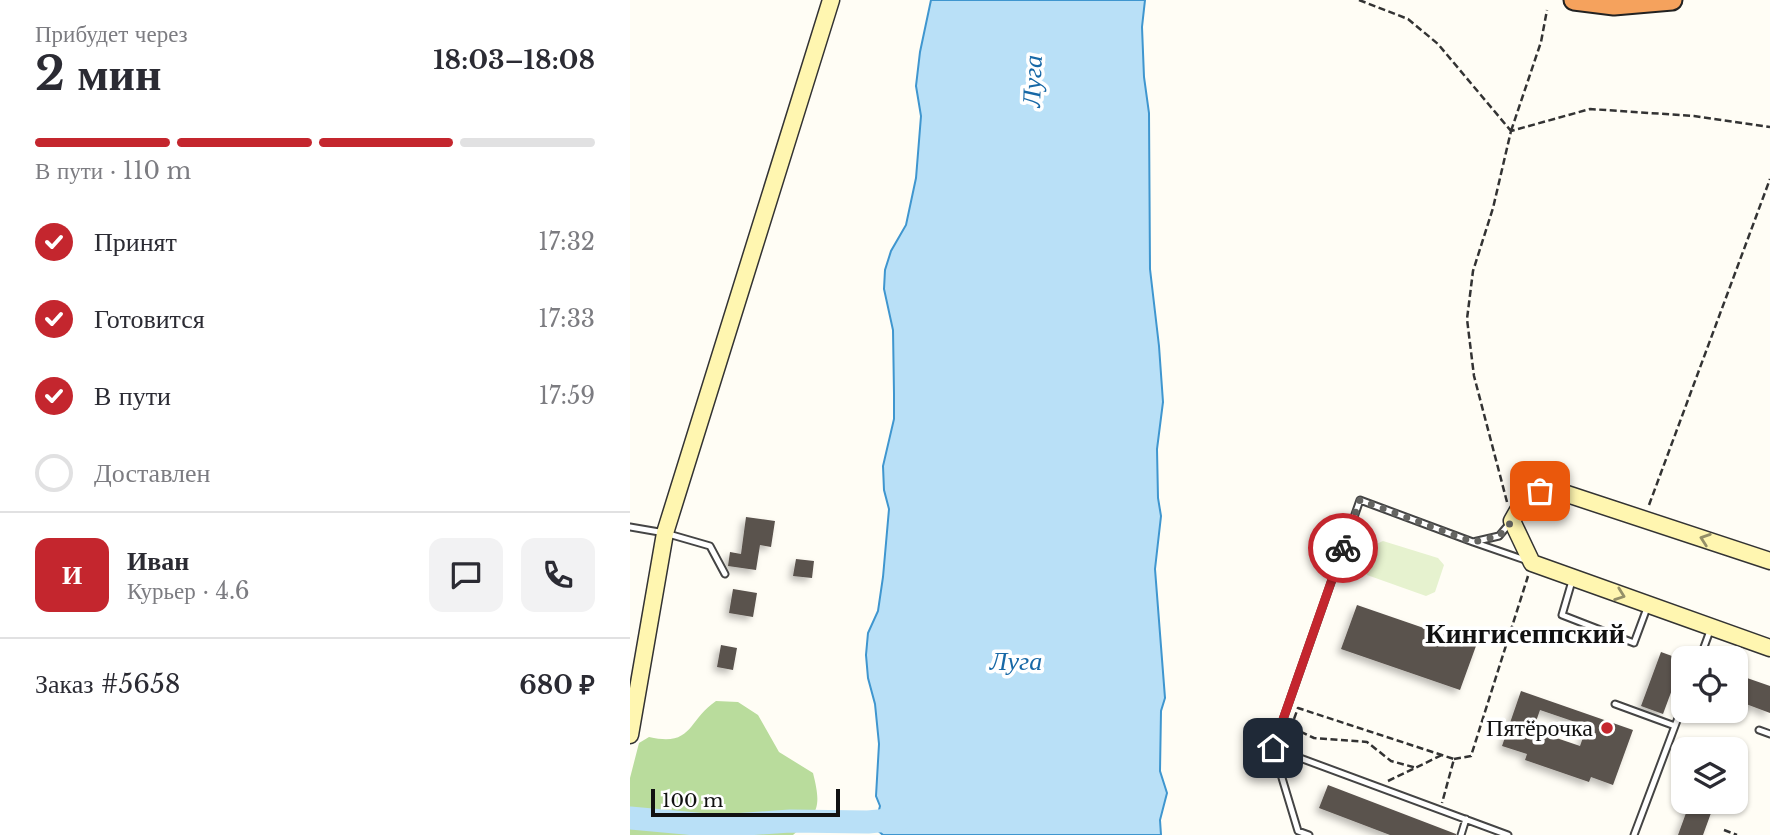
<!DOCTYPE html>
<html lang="ru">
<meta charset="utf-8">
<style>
body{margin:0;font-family:"Libre Baskerville",serif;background:#f2f2f3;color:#2b2b33;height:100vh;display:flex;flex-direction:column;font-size:26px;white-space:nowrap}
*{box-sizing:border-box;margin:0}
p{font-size:23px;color:#7c7c81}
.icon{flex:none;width:38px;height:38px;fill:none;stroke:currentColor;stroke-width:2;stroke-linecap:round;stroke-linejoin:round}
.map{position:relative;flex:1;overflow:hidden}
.sheet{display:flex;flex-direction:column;background:#fff;width:630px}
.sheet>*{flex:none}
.controls{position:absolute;left:1041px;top:646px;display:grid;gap:14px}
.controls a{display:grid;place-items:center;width:77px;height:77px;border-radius:14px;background:#fff;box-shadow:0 2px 5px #0004;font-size:35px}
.scale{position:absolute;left:21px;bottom:18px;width:189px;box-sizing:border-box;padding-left:7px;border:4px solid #111;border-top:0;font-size:19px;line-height:24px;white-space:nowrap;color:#111;-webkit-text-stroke:5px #fff;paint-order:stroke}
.pin{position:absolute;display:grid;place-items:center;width:60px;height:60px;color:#fff;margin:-30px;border-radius:14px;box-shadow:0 4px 10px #0006}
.courier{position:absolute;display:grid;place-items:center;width:70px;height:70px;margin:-35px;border:5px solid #c4262e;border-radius:50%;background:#fff;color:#222;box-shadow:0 2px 9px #0007}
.summary em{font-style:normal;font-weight:800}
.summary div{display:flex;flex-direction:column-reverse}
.summary{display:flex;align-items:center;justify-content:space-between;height:119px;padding:0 35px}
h1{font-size:46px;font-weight:800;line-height:52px}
.bar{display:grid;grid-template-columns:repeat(4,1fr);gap:10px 7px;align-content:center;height:84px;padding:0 35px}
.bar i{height:9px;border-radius:5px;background:#e1e1e2}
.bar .on{background:#c4262e}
.bar p{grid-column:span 4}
.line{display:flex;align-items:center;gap:18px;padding:0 35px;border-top:2px solid #e1e1e2}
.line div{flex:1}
.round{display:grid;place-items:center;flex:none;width:74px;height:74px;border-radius:14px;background:#f2f2f3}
ol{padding:0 35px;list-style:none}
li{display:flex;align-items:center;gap:21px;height:77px}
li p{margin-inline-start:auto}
li .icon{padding:7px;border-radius:50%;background:#c4262e;color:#fff;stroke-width:4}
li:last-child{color:#7c7c81}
li i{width:38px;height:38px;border:4px solid #e1e1e2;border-radius:50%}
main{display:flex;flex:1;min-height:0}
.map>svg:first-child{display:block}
.forest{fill:#b9dc9c}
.pitch{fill:#e6f2cf}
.water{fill:#b9e0f7;stroke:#3f96cf;stroke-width:2}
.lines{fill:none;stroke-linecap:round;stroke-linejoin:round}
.river{stroke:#b9e0f7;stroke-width:23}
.building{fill:#5a524d;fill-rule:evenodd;filter:url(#shadow)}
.lane-casing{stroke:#444;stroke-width:9}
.secondary-casing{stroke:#333;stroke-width:19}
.highway-casing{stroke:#222;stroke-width:23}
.path{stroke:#333;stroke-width:2.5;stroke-dasharray:7 3.5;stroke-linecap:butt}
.lane{stroke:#fff;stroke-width:5}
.secondary{stroke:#fff6b0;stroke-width:16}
.highway{stroke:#f5a25d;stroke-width:19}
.oneway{stroke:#948f68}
.done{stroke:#646461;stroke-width:7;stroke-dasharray:0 12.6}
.route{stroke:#c4262e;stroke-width:9}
.poi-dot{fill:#c4262e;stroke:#fff;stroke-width:2.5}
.labels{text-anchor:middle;stroke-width:7;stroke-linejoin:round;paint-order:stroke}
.poi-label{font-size:24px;fill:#111;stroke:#fff;text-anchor:end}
.water-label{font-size:26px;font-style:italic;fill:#1768a6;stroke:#fff}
.quarter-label{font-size:28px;font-weight:bold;fill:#111;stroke:#fff}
</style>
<main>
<section class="sheet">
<div class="summary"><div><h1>2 мин</h1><p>Прибудет через</p></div><em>18:03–18:08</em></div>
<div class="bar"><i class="on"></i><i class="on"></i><i class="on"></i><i></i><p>В пути · 110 m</p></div>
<ol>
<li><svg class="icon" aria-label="check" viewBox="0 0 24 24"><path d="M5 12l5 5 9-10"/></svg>Принят<p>17:32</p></li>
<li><svg class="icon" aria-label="check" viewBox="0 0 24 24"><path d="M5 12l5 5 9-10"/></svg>Готовится<p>17:33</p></li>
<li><svg class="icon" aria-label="check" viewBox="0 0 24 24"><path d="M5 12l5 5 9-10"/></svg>В пути<p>17:59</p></li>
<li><i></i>Доставлен</li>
</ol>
<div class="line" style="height:126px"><b class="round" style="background:#c4262e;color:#fff">И</b><div><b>Иван</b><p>Курьер · 4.6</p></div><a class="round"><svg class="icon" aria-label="chat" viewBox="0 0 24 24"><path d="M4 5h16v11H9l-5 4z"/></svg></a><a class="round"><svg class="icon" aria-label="phone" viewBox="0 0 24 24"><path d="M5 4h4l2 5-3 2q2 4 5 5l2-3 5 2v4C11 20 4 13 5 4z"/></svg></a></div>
<div class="line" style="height:91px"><div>Заказ #5658</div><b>680 ₽</b></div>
</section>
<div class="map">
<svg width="1140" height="835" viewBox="0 0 1140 835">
<defs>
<filter id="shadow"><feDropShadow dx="-4" dy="4" stdDeviation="3.5" flood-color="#0004"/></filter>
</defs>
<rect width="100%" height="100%" fill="#fffdf5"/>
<path class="forest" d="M86,701L108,702L128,715L149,752L183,773C191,805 190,814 163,835H0V778L9,743L19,737C63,747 57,721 86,701Z"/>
<path class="pitch" d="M753,541L808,558L814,565L805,592L796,596L737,575L734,570L746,544Z"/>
<path class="water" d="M301,0H515L512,27L514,77L519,113L520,269L529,346L533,402L527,449L528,498L531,516L525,569L535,698L531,711L530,771L537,793L530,820L531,835H253L238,822L248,814L250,806L246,796L249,744L245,704L238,678L236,655L238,633L248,611L253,577L259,509L254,490L253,466L264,419V394L263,330L254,289L255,270L261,251L276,225L286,178L291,116L286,86L290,52Z"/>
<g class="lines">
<path class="river" d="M0,818L88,826L160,821L238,822L269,819"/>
</g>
<path class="building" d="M116,517L145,521L141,547L130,545L126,570L98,566L100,552L111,554Z
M166,559L184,561L182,578L163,576Z
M103,589L127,593L123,617L99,613Z
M727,605L846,646L830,690L711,649Z
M91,645L107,648L103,670L87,667Z
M1031,652L1053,660L1033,714L1011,706Z
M1117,678L1140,686V713L1108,701Z
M891,691L1003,730L983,785L961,777L959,782L895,760L897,754L872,746ZM910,710L957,726L950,746L903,730Z
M698,785L826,834V835H760L689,808Z
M1060,802H1085L1073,835H1048Z"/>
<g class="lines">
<g class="lane-casing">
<path id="lane" d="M880,523L869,536L843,542L898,561
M0,527L35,533L80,546L95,574
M843,542L730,500L643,748L878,835
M942,581L932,615L1004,643L1017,608
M1070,658L1081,628
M985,704L1045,726
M1129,730L1140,734
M643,748L668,831L679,835
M831,835L836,819
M1004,835L1054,702"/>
</g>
<g class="secondary-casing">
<path id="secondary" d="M1140,561L928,491C898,490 896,496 882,521L902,563L1140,648
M0,735L35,533L201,0"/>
</g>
<g class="highway-casing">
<path id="highway" d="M944,0L984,5L1042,0"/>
</g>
<path class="path" d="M729,0L778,19L808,44L881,131
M881,131L911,42L917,10
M877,502L844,376L837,319L843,271L863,208L881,131L960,109L1064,116L1140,127
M1019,505L1140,179
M664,719L668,708L824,759L812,803
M661,727L684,738L737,742L761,761L787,768
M824,759L841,756L898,576
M758,781L812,755
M1094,830L1107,835"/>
<use href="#lane" class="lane"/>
<use href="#secondary" class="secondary"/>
<use href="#highway" class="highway"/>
</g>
<defs><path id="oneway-chevron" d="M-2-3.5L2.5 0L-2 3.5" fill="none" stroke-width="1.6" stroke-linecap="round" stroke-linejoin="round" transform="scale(1.75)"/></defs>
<g class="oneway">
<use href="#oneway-chevron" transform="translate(1075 539) rotate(-161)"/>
<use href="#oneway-chevron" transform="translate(990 595) rotate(20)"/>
</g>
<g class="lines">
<path class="done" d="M713,548L730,500L843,542L869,536L882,521L897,496L910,491"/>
<path class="route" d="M643,748L713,548"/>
</g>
<circle class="poi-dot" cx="977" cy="728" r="7"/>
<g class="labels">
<g class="poi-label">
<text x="963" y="736">Пятёрочка</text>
</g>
<g class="water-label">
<text transform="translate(402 81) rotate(-88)" y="9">Луга</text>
<text x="386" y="670">Луга</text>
</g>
<g class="quarter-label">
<text x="895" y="643">Кингисеппский</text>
</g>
</g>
</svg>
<div class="controls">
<a><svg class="icon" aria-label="locate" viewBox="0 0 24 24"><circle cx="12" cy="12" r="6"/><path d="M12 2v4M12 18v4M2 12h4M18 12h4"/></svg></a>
<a><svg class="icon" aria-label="layers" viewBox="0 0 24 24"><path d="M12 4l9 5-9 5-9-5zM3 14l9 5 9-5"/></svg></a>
</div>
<div class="scale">100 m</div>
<div class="pin" style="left:910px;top:491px;background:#ea580c"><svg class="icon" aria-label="bag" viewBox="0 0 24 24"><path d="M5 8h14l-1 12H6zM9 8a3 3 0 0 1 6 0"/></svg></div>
<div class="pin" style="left:643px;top:748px;background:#1f2937"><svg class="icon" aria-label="home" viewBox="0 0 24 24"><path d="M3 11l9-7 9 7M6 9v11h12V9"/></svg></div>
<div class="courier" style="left:713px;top:548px"><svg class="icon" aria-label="bike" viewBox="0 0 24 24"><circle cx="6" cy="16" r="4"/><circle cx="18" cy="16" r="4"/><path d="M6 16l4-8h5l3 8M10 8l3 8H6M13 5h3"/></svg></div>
</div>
</main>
